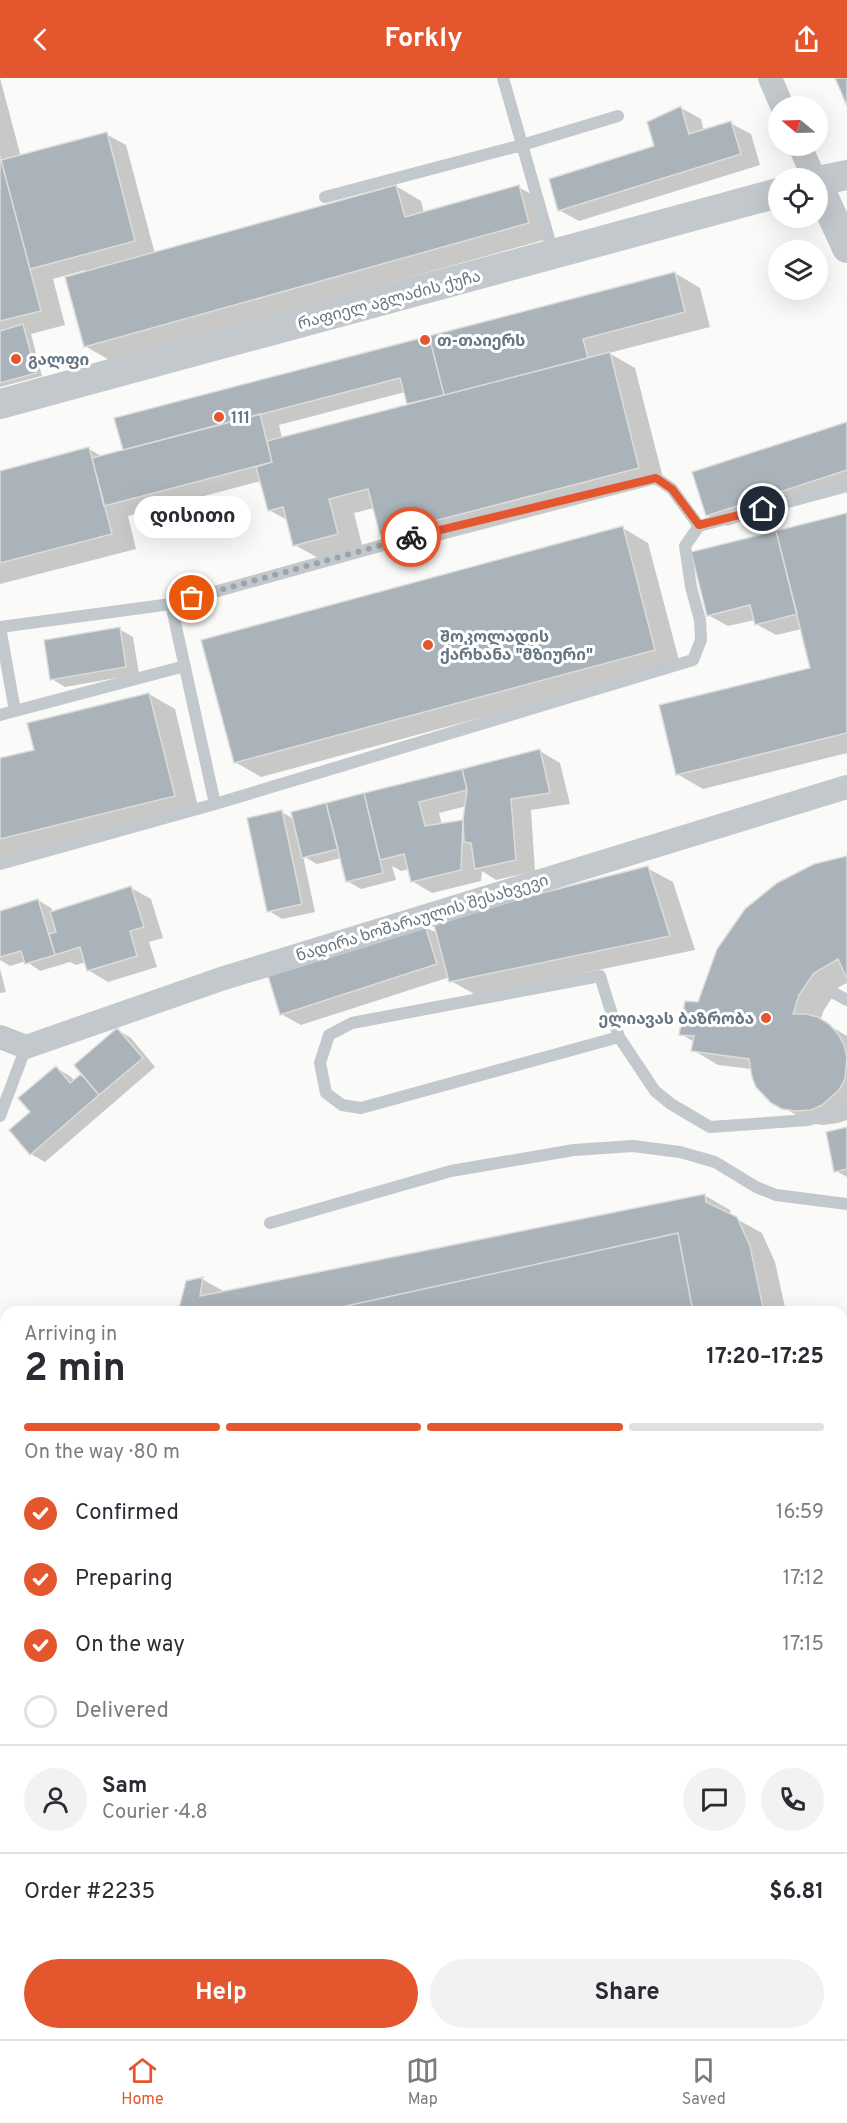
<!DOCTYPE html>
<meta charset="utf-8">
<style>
body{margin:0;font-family:Overpass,"Noto Sans Georgian",sans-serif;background:#f2f2f3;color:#2b2b33;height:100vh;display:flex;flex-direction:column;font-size:22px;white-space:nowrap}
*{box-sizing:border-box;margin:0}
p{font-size:20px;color:#7c7c81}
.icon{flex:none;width:33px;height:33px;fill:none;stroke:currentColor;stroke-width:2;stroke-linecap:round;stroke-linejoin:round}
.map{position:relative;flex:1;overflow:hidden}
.drawer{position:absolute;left:0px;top:1228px;width:848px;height:734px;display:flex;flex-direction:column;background:#fff;border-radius:18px 18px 0 0;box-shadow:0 6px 24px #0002}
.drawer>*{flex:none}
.needle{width:39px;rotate:289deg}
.tools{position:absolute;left:768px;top:18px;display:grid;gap:12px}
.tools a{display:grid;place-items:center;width:60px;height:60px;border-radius:50%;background:#fff;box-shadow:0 6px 24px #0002;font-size:30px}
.pin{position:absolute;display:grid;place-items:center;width:51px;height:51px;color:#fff;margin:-26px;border:3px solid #fff;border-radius:50%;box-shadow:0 2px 6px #0007}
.courier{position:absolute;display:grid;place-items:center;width:60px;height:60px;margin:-30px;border:4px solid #e4572e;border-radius:50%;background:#fff;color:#222;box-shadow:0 2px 8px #0007}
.bubble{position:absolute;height:42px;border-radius:21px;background:#fff;box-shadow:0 6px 24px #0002;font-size:20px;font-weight:700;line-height:42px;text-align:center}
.overview em{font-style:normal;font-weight:700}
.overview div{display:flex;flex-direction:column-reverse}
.overview{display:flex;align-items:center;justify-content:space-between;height:102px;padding:0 24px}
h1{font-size:39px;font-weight:700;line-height:45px}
.bar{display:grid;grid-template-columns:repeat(4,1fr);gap:9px 6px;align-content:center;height:72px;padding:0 24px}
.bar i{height:8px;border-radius:4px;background:#e1e1e2}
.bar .selected{background:#e4572e}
.bar p{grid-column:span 4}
.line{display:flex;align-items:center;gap:15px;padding:0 24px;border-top:2px solid #e1e1e2}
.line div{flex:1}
.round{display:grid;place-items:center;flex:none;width:63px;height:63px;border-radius:32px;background:#f2f2f3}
ol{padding:0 24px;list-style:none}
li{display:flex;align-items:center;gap:18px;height:66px}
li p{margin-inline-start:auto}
li .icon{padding:6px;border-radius:50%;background:#e4572e;color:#fff;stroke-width:4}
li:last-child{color:#7c7c81}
li i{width:33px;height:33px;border:3px solid #e1e1e2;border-radius:50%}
.cta{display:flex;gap:12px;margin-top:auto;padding:12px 24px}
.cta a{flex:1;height:69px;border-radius:36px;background:#e4572e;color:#fff;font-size:24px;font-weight:700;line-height:69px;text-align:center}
.cta a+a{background:#f2f2f3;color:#2b2b33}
header{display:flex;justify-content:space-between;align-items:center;height:78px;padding:0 24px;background:#e4572e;color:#fff;font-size:27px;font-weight:700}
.dock{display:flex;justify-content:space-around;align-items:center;height:84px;border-top:2px solid #e1e1e2;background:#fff;font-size:16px;color:#7c7c81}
.dock a{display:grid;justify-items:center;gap:3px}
.dock .selected{color:#e4572e}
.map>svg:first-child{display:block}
.shadow{fill:#0003;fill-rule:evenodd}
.building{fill:#aab3b9;stroke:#dcdcda;stroke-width:1.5}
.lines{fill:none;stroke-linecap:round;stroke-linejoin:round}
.service{stroke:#c3c8cc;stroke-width:12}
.minor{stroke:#c3c8cc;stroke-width:24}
.tertiary{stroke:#c3c8cc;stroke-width:30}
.done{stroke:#99a4ac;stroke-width:6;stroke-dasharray:0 10.8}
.route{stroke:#e4572e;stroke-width:8}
.poi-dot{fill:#e4572e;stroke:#fff;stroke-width:2}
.labels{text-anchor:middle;stroke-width:6;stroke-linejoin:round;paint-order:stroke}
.street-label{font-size:16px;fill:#657683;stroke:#fff}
.poi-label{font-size:16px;font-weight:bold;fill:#657683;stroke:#fff;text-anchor:start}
</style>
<header><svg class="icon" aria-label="back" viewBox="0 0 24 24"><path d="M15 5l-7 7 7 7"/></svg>Forkly<svg class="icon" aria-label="share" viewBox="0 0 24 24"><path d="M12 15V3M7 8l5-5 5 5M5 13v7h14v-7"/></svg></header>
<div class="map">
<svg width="847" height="1961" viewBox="0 0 847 1961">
<rect width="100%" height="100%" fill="#fafaf8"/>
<path class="shadow" d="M0,0L21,79L106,56L126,67L155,176L396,108L421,123L424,135L518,109L544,123L554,159L111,283L85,268V192L53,201L65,247L31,256L42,298L0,309Z
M681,30L701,41L704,53L730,45L751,56L760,87L579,143L559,132L656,69Z
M675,195L700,210L710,249L609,275L635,290L664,404L407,471L381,456L374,430L354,435L363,471L320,481L295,467L289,443L269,432L261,403L128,438L136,471L0,506V394L89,371L103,379ZM405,314L409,327L282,360L279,347Z
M847,346V410L727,448L707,437Z
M847,437V675L703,711L677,696L812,591L802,551L776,557L756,546L755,542L728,548L708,537Z
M623,450L648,465L680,586L261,699L235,684Z
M119,551L133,559L139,596L65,609L52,601Z
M149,616L175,631L199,733L0,782V682L35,673Z
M540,673L560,685L570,726L531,732L535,793L496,802L482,793L481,803L432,815L412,803L409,791L401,793L392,788L396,802L361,811L347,803L341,780L317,786L303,778L315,834L282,841L269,833L282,734L295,742L293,735ZM467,728L465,743L442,747L439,735Z
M847,779V905L839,909L824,932L820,942L847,958V1042L838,1045L823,1047L809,1045L783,1029L752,991L718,987L693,972L694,964L681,956L699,926Z
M647,790L673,804L695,872L476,917L451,903L450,899L301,947L281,936L425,849L439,856Z
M131,810L151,821L163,860L149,864L157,889L108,904L88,892L86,884L76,887L70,884L40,893L26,883L10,888L0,882V834L38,822L51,830L53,834Z
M0,891L6,914L0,915Z
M117,952L131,960L155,989L45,1084L31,1076L32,1034L56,990L70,998L75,1003L83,996Z
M847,1051V1099L836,1093Z
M704,1117L730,1132L731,1138L762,1155L775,1184L786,1234H180L187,1204L202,1201L225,1214Z
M847,1620V1816L842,1814V1634Z
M6,1633V1743L0,1739V1635Z
M6,1815V1903L0,1900V1816Z"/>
<path class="building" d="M835,0H847V28Z
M681,28L689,56L731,43L741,76L558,133L549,101L654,68L647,44Z
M107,54L135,163L30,191L1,82Z
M0,78L41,233L0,243Z
M396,107L405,139L519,107L529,145L84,269L65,199Z
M675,194L685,234L583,261L588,280L444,317L429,258Z
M23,246L36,295L0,305V253Z
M429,258L444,317L407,326L400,300L123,372L114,340Z
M610,274L639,390L380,457L368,411L329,421L338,456L293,468L283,429L268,433L256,389L272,384L267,363Z
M260,336L272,384L104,428L92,380Z
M847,344V392L706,438L692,394Z
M89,369L112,456L0,485V393Z
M847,435V655L676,697L659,627L810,590L776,453Z
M623,448L655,572L234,685L201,562Z
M776,453L797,536L755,547L750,527L707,538L691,474Z
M120,549L126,589L50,602L44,562Z
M149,615L175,718L0,761V680L34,672L27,645Z
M540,671L550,715L511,721L516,782L475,791L471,765L464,764L463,742L467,712L462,691Z
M462,691L467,712L419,724L425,748L463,742L461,792L411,804L404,776L380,782L364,715Z
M364,715L383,795L346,804L326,725Z
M326,725L338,771L302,780L291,734Z
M282,732L302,826L267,834L247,740Z
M847,778V901L838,881L814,895L799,917L793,936H806L818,939L829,946L838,956L844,967L847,979L845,1001L839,1012L822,1027L811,1032L796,1033L782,1031L771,1025L756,1009L752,999L749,981L691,973L694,958L679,957L685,923L698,924L717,871L745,831L777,805L814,786Z
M648,788L670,858L449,904L433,843Z
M131,808L144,849L130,853L137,878L87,893L80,869L55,877L49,856L56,854L50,834Z
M38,821L55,877L25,886L21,873L0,879V833Z
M425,847L437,886L280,937L268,898Z
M117,950L143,980L99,1017L74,987Z
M56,988L70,1005L81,996L99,1017L30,1077L9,1052L30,1034L18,1020Z
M847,1049V1091L834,1094L826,1054Z
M705,1116L706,1124L737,1139L750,1168L764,1234H693L678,1155L319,1234H178L186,1203L203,1199L200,1218Z
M678,1155L693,1234H319Z
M847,1463V1505L842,1486V1476Z
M847,1616V1812L842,1810V1630Z
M6,1632V1737L0,1739V1634Z
M0,1814H6V1887L0,1884Z"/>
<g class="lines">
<path class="service" d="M503,0L553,175
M325,119L522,67L618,38
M171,526L430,454L638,403L656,400L672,411L699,448L847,408
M15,633L0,549L171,526L215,726
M0,637L185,588
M0,786L215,726L693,582L701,562L700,542L691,509L685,468L699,448
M834,915L847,922
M619,959L361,1030L342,1027L326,1015L320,985L329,957L352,945L600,898L619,959L655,1013L671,1026L710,1049L808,1042L847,1032
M0,1038L26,969
M270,1145L451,1093L574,1072L633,1068L680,1074L715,1084L756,1109L776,1117L847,1126
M843,1343L847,1387
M842,1408L847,1389
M0,1771L6,1769
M842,1850L847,1852
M0,1925L6,1924
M653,1956V1961
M60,1961L91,1956"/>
<path class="minor" d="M770,0L782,28
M800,68L814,100
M0,959L26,969L221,901L847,709"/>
<path class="tertiary" d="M818,103L847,97
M818,107L847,170
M0,326L778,115"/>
</g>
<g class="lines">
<path class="done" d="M192,520L411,459"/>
<path class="route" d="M411,459L656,400L672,411L699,447L763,431"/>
</g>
<g class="poi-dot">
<circle cx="425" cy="262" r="6"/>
<circle cx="16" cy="281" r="6"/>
<circle cx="219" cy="339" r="6"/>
<circle cx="428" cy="567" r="6"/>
<circle cx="766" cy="940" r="6"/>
</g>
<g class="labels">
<g class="street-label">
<text transform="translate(389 221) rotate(-15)" y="6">რაფიელ აგლაძის ქუჩა</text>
<text transform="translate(422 839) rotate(-17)" y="6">ნადირა ხოშარაულის შესახვევი</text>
</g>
<g class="poi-label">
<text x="437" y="268">თ-თაიერს</text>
<text x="28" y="287">გალფი</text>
<text x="231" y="345">111</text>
<text x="440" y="564">შოკოლადის<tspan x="440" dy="18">ქარხანა "მზიური"</tspan></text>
<text x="754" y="946" text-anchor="end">ელიავას ბაზრობა</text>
</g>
</g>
</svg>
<div class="tools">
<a><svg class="needle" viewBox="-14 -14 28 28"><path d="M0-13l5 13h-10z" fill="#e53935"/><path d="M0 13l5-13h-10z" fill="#7c7c81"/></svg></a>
<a><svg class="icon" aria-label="locate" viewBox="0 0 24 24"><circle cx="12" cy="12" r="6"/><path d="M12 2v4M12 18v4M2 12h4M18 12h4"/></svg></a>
<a><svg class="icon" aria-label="layers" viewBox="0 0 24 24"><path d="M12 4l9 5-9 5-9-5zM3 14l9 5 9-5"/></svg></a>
</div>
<div class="pin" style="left:192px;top:520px;background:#ea580c"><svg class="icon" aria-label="bag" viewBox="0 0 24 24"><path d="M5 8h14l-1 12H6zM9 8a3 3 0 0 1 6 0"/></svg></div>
<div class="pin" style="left:763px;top:431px;background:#1f2937"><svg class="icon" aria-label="home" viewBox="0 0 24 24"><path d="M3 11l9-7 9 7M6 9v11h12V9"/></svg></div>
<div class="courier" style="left:411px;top:459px"><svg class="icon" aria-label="bike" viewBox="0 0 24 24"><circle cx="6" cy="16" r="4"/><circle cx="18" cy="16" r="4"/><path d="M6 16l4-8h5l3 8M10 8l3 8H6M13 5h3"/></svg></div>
<div class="bubble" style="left:134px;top:418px;width:117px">დისითი</div>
<section class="drawer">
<div class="overview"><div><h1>2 min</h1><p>Arriving in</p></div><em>17:20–17:25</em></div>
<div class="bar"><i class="selected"></i><i class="selected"></i><i class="selected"></i><i></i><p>On the way · 80 m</p></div>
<ol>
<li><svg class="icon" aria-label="check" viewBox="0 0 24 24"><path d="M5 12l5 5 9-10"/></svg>Confirmed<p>16:59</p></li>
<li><svg class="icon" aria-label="check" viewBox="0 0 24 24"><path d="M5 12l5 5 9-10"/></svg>Preparing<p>17:12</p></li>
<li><svg class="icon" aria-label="check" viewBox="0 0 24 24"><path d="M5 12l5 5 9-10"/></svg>On the way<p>17:15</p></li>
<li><i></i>Delivered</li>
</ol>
<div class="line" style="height:108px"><a class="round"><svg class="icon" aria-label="person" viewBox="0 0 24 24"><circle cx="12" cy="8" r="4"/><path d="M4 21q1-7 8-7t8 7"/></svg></a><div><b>Sam</b><p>Courier · 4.8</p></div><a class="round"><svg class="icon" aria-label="chat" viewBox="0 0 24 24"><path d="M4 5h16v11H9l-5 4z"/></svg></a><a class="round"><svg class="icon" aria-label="phone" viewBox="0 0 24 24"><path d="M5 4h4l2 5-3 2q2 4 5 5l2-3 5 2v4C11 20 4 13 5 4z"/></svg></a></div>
<div class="line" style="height:78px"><div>Order #2235</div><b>$6.81</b></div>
<div class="cta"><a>Help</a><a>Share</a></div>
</section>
</div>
<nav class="dock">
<a class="selected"><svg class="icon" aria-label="home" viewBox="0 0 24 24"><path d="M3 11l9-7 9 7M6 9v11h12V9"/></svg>Home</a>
<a><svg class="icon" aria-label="map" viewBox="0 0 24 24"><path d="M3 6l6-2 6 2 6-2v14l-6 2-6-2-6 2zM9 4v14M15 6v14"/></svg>Map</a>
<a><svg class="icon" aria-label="saved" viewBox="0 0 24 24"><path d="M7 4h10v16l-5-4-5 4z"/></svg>Saved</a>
</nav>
